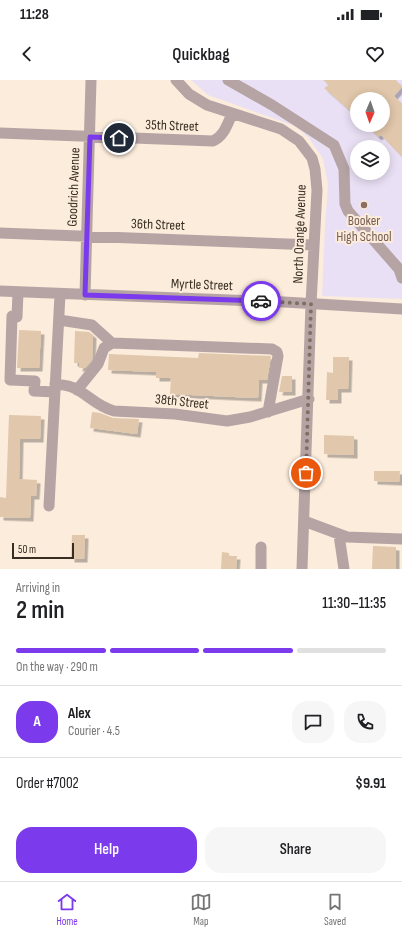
<!DOCTYPE html>
<meta charset="utf-8">
<style>
body{margin:0;font-family:"Sofia Sans Condensed",sans-serif;background:#f6f6f6;color:#202124;height:100vh;display:flex;flex-direction:column;font-size:15px;white-space:nowrap}
*{box-sizing:border-box;margin:0}
p{font-size:13px;color:#757577}
.icon{flex:none;width:22px;height:22px;fill:none;stroke:currentColor;stroke-width:2;stroke-linecap:round;stroke-linejoin:round}
.map{position:relative;height:489px;overflow:hidden}
.panel{display:flex;flex-direction:column;background:#fff;flex:1}
.panel>*{flex:none}
.needle{width:26px;rotate:182deg}
.buttons{position:absolute;left:350px;top:12px;display:grid;gap:8px}
.buttons a{display:grid;place-items:center;width:40px;height:40px;border-radius:50%;background:#fff;box-shadow:0 2px 10px #0003;font-size:20px}
.scale{position:absolute;left:12px;bottom:10px;width:62px;box-sizing:border-box;padding-left:4px;border:2px solid #372d22;border-top:0;font-size:11px;line-height:14px;white-space:nowrap;color:#372d22;-webkit-text-stroke:3px #fcecdb;paint-order:stroke}
.pin{position:absolute;display:grid;place-items:center;width:34px;height:34px;color:#fff;margin:-17px;border:2px solid #fff;border-radius:50%;box-shadow:0 1px 4px #0007}
.courier{position:absolute;display:grid;place-items:center;width:40px;height:40px;margin:-20px;border:3px solid #7c3aed;border-radius:50%;background:#fff;color:#222;box-shadow:0 1px 5px #0007}
.head em{font-style:normal;font-weight:600}
.head div{display:flex;flex-direction:column-reverse}
.head{display:flex;align-items:center;justify-content:space-between;height:68px;padding:0 16px}
h1{font-size:26px;font-weight:600;line-height:30px}
.bar{display:grid;grid-template-columns:repeat(4,1fr);gap:6px 4px;align-content:center;height:48px;padding:0 16px}
.bar i{height:5px;border-radius:3px;background:#e0e0e0}
.bar .current{background:#7c3aed}
.bar p{grid-column:span 4}
.line{display:flex;align-items:center;gap:10px;padding:0 16px;border-top:1px solid #e0e0e0}
.line div{flex:1}
.round{display:grid;place-items:center;flex:none;width:42px;height:42px;border-radius:16px;background:#f6f6f6}
.action{display:flex;gap:8px;margin-top:auto;padding:8px 16px}
.action a{flex:1;height:46px;border-radius:16px;background:#7c3aed;color:#fff;font-size:16px;font-weight:600;line-height:46px;text-align:center}
.action a+a{background:#f6f6f6;color:#202124}
.status{display:flex;justify-content:space-between;align-items:center;height:28px;padding:0 20px;background:#fff;direction:ltr}
.status svg{height:11px;fill:currentColor}
header{display:flex;justify-content:space-between;align-items:center;height:52px;padding:0 16px;background:#fff;font-size:18px;font-weight:600}
.tab-bar{display:flex;justify-content:space-around;align-items:center;height:56px;border-top:1px solid #e0e0e0;background:#fff;font-size:11px;color:#757577}
.tab-bar a{display:grid;justify-items:center;gap:2px}
.tab-bar .current{color:#7c3aed}
.map>svg:first-child{display:block}
.education{fill:#eae0f5;fill-rule:evenodd}
.building{fill:#e1c7ab;filter:url(#shadow)}
.lines{fill:none;stroke-linecap:round;stroke-linejoin:round}
.minor{stroke:#b6a4a5;stroke-width:11}
.done{stroke:#7c7063;stroke-width:4;stroke-dasharray:0 7.2}
.route{stroke:#7c3aed;stroke-width:5}
.education-dot{fill:#8d6e63;stroke:#fcecdb;stroke-width:1.5}
.labels{text-anchor:middle;stroke-width:4;stroke-linejoin:round;paint-order:stroke}
.street-label{font-size:14px;fill:#372d22;stroke:#fcecdb}
.education-label{font-size:14px;fill:#785e54;stroke:#fcecdb}
</style>
<div class="status"><b>11:28</b><svg viewBox="0 0 49 12"><path d="M0 12V9h3v3zM5 12V6h3v6zM10 12V3h3v9zM15 12V0h3v12zM26 1h20v11H26zM47 4h2v5h-2z"/></svg></div>
<header><svg class="icon" aria-label="back" viewBox="0 0 24 24"><path d="M15 5l-7 7 7 7"/></svg>Quickbag<svg class="icon" aria-label="heart" viewBox="0 0 24 24"><path d="M12 20l-8-8c-3-5 5-10 8-4 3-6 11-1 8 4z"/></svg></header>
<div class="map">
<svg width="402" height="489" viewBox="0 0 402 489">
<defs>
<filter id="shadow"><feDropShadow dx="3.5" dy="3.5" stdDeviation="0" flood-color="#0004"/></filter>
</defs>
<rect width="100%" height="100%" fill="#fcecdb"/>
<path class="education" d="M191,0H402V219L322,216L325,145L328,105L323,79L309,58L295,46L208,15ZM357,19H383V45H357ZM357,67H383V93H357Z"/>
<path class="building" d="M323,0H396L402,7L394,16L402,24V77L381,55L378,57L366,45H383V19H357V37L324,8L329,5Z
M19,250L41,251L39,288H17Z
M75,251L89,252L93,255L92,280L85,288H79L80,283H74Z
M199,273L271,276L267,300H259L258,318L170,314L171,298H156V292L108,290L109,274L198,278Z
M333,277H349L348,309H338V320H326L327,292L333,293Z
M282,296H292V312H279Z
M92,332L100,333L113,338L139,339L137,354L90,348Z
M9,335L41,336L40,359H20L19,399L37,400L36,416H31L30,438L0,437V417L6,418Z
M324,355L354,356V375L324,374Z
M374,391H400L399,402L374,401Z
M72,455H85L84,479H71Z
M373,466L396,467V489H372Z
M222,472L229,473V476H237L236,489H221Z"/>
<g class="lines">
<path class="minor" d="M176,0L189,14L207,25L281,49L299,61L312,78L315,89L317,110L311,224L302,489
M228,0L272,25L334,65L344,89L345,124L348,131L399,189L402,198
M0,53L213,61C224,56 227,45 232,34
M0,153L314,165
M0,211L284,222L402,229
M18,212L17,237L12,236L10,300L35,301L34,311L55,312
M85,215L91,0
M59,240L92,245L112,263
M55,304C61,305 68,305 74,308C89,315 96,326 114,331L175,334L227,341L250,337L309,319
M77,310L98,284L104,268L112,263L272,269L277,272L278,276L268,332
M49,426L60,214
M304,441L347,457L402,459
M339,455L344,489
M261,489V467"/>
</g>
<g class="lines">
<path class="done" d="M261,221L311,224L306,393"/>
<path class="route" d="M119,58L90,57L85,215L261,221"/>
</g>
<circle class="education-dot" cx="364" cy="125" r="4"/>
<g class="labels">
<g class="street-label">
<text transform="translate(172 45) rotate(2)" y="5">35th Street</text>
<text transform="translate(73 107) rotate(-88)" y="5">Goodrich Avenue</text>
<text transform="translate(158 144) rotate(2)" y="5">36th Street</text>
<text transform="translate(299 154) rotate(-88)" y="5">North Orange Avenue</text>
<text transform="translate(202 204) rotate(2)" y="5">Myrtle Street</text>
<text transform="translate(182 321) rotate(6)" y="5">38th Street</text>
</g>
<g class="education-label">
<text x="364" y="145">Booker<tspan x="364" dy="16">High School</tspan></text>
</g>
</g>
</svg>
<div class="buttons">
<a><svg class="needle" viewBox="-14 -14 28 28"><path d="M0-13l5 13h-10z" fill="#e53935"/><path d="M0 13l5-13h-10z" fill="#757577"/></svg></a>
<a><svg class="icon" aria-label="layers" viewBox="0 0 24 24"><path d="M12 4l9 5-9 5-9-5zM3 14l9 5 9-5"/></svg></a>
</div>
<div class="scale">50 m</div>
<div class="pin" style="left:306px;top:393px;background:#ea580c"><svg class="icon" aria-label="bag" viewBox="0 0 24 24"><path d="M5 8h14l-1 12H6zM9 8a3 3 0 0 1 6 0"/></svg></div>
<div class="pin" style="left:119px;top:58px;background:#1f2937"><svg class="icon" aria-label="home" viewBox="0 0 24 24"><path d="M3 11l9-7 9 7M6 9v11h12V9"/></svg></div>
<div class="courier" style="left:261px;top:221px"><svg class="icon" aria-label="car" viewBox="0 0 24 24"><path d="M5 17H2v-5l4-1 3-4h7l3 4 3 1v5h-3M9 17h6M6 11h13"/><circle cx="7" cy="17" r="2"/><circle cx="17" cy="17" r="2"/></svg></div>
</div>
<section class="panel">
<div class="head"><div><h1>2 min</h1><p>Arriving in</p></div><em>11:30–11:35</em></div>
<div class="bar"><i class="current"></i><i class="current"></i><i class="current"></i><i></i><p>On the way · 290 m</p></div>
<div class="line" style="height:72px"><b class="round" style="background:#7c3aed;color:#fff">A</b><div><b>Alex</b><p>Courier · 4.5</p></div><a class="round"><svg class="icon" aria-label="chat" viewBox="0 0 24 24"><path d="M4 5h16v11H9l-5 4z"/></svg></a><a class="round"><svg class="icon" aria-label="phone" viewBox="0 0 24 24"><path d="M5 4h4l2 5-3 2q2 4 5 5l2-3 5 2v4C11 20 4 13 5 4z"/></svg></a></div>
<div class="line" style="height:52px"><div>Order #7002</div><b>$9.91</b></div>
<div class="action"><a>Help</a><a>Share</a></div>
</section>
<nav class="tab-bar">
<a class="current"><svg class="icon" aria-label="home" viewBox="0 0 24 24"><path d="M3 11l9-7 9 7M6 9v11h12V9"/></svg>Home</a>
<a><svg class="icon" aria-label="map" viewBox="0 0 24 24"><path d="M3 6l6-2 6 2 6-2v14l-6 2-6-2-6 2zM9 4v14M15 6v14"/></svg>Map</a>
<a><svg class="icon" aria-label="saved" viewBox="0 0 24 24"><path d="M7 4h10v16l-5-4-5 4z"/></svg>Saved</a>
</nav>
